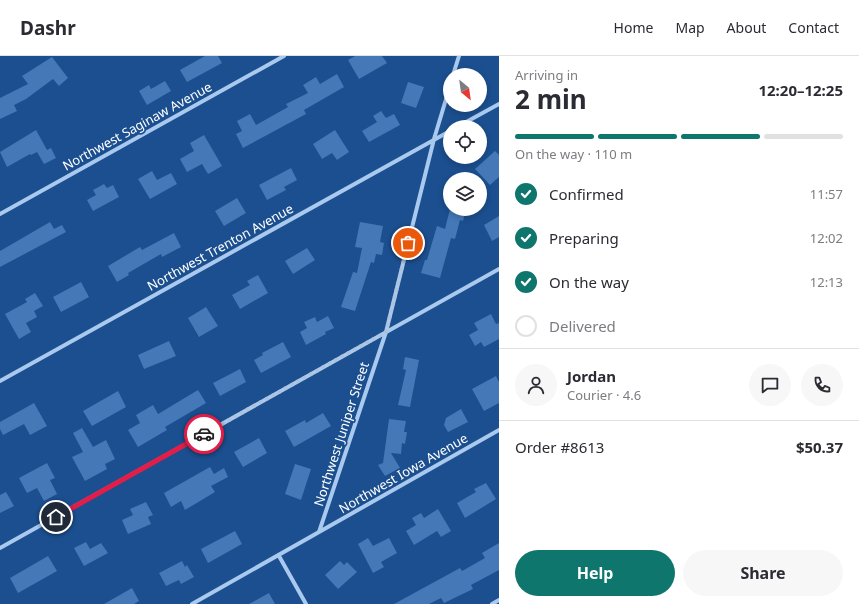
<!DOCTYPE html>
<meta charset="utf-8">
<style>
body{margin:0;font-family:"Noto Sans",sans-serif;background:#f7f7f7;color:#2b2b33;height:100vh;display:flex;flex-direction:column;font-size:15px;white-space:nowrap}
*{box-sizing:border-box;margin:0}
p{font-size:13px;color:#7c7c81}
.icon{flex:none;width:22px;height:22px;fill:none;stroke:currentColor;stroke-width:2;stroke-linecap:round;stroke-linejoin:round}
.map{position:relative;flex:1;overflow:hidden}
.side{display:flex;flex-direction:column;background:#fff;width:360px}
.side>*{flex:none}
.needle{width:26px;rotate:151deg}
.fabs{position:absolute;left:443px;top:12px;display:grid;gap:8px}
.fabs a{display:grid;place-items:center;width:44px;height:44px;border-radius:50%;background:#fff;box-shadow:0 2px 6px #0003;font-size:20px}
.pin{position:absolute;display:grid;place-items:center;width:34px;height:34px;color:#fff;margin:-17px;border:2px solid #fff;border-radius:50%;box-shadow:0 1px 4px #0007}
.courier{position:absolute;display:grid;place-items:center;width:40px;height:40px;margin:-20px;border:3px solid #e11d48;border-radius:50%;background:#fff;color:#222;box-shadow:0 1px 5px #0007}
.summary em{font-style:normal;font-weight:700}
.summary div{display:flex;flex-direction:column-reverse}
.summary{display:flex;align-items:center;justify-content:space-between;height:68px;padding:0 16px}
h1{font-size:26px;font-weight:700;line-height:30px}
.bar{display:grid;grid-template-columns:repeat(4,1fr);gap:6px 4px;align-content:center;height:48px;padding:0 16px}
.bar i{height:5px;border-radius:3px;background:#e1e1e2}
.bar .current{background:#0f766e}
.bar p{grid-column:span 4}
.line{display:flex;align-items:center;gap:10px;padding:0 16px;border-top:1px solid #e1e1e2}
.line div{flex:1}
.round{display:grid;place-items:center;flex:none;width:42px;height:42px;border-radius:21px;background:#f7f7f7}
ol{padding:0 16px;list-style:none}
li{display:flex;align-items:center;gap:12px;height:44px}
li p{margin-inline-start:auto}
li .icon{padding:4px;border-radius:50%;background:#0f766e;color:#fff;stroke-width:4}
li:last-child{color:#7c7c81}
li i{width:22px;height:22px;border:2px solid #e1e1e2;border-radius:50%}
.primary-button{display:flex;gap:8px;margin-top:auto;padding:8px 16px}
.primary-button a{flex:1;height:46px;border-radius:24px;background:#0f766e;color:#fff;font-size:16px;font-weight:700;line-height:46px;text-align:center}
.primary-button a+a{background:#f7f7f7;color:#2b2b33}
header{display:flex;align-items:center;gap:24px;box-sizing:border-box;height:56px;padding:0 20px;background:#fff;border-bottom:1px solid #e1e1e2}
header strong{font-size:19px}
nav{display:flex;gap:22px;margin-inline-start:auto;font-size:14px}
main{display:flex;flex:1;min-height:0}
.map>svg:first-child{display:block}
.building{fill:#4478b7}
.lines{fill:none;stroke-linecap:round;stroke-linejoin:round}
.street{stroke:#a9c9ee;stroke-width:4}
.done{stroke:#afc1d8;stroke-width:4;stroke-dasharray:0 7.2}
.route{stroke:#e11d48;stroke-width:5}
.labels{text-anchor:middle;stroke-width:3.5;stroke-linejoin:round;paint-order:stroke}
.street-label{font-size:13px;fill:#fff;stroke:#1b4f8f}
</style>
<header>
<strong>Dashr</strong>
<nav><a>Home</a><a>Map</a><a>About</a><a>Contact</a></nav>
</header>
<main>
<div class="map">
<svg width="499" height="548" viewBox="0 0 499 548">
<rect width="100%" height="100%" fill="#1b4f8f"/>
<path class="building" d="M205,0H218L222,7L187,26L180,14Z
M355,0H382L387,7L359,23L348,4Z
M52,1L68,22L59,30L53,23L26,43L14,49L17,55L0,63V42L28,28L22,20Z
M337,18L344,31L304,54L306,58L243,92L236,78L242,75L237,65L250,58L256,69L288,51L286,48L308,37L303,29L316,21L320,28Z
M165,25L171,35L147,49L139,35L149,29L151,33Z
M408,26L424,31L416,52L401,47Z
M381,55L386,62L394,58L400,69L369,86L362,75L377,66L373,60Z
M36,74L47,94L51,92L56,102L44,108L37,96L31,99L30,98L7,111L0,96Z
M335,74L349,96L337,104L332,97L322,103L313,88Z
M204,79L222,110L208,118L202,108L187,116L180,103L194,95L190,87Z
M495,95L499,99V121L490,129L475,113Z
M291,112L297,124L284,131L286,134L267,144L259,129Z
M152,115L157,124L171,117L177,128L150,143L138,123Z
M104,128L107,132L113,129L119,141L93,155L87,144L96,139L93,134Z
M237,142L246,157L224,170L215,155Z
M450,153H466L463,165L460,164L455,183L451,182L440,222L421,217L425,204H427L437,170L445,173Z
M499,160V181L492,185L484,169Z
M50,166L54,173L62,169L66,176L0,211V195Z
M360,166L383,170L380,186L384,187L382,199L376,198L374,207L371,206L355,255L341,251L353,216L357,217L362,192L355,191Z
M174,177L181,191L162,201L161,198L128,217L129,219L117,226L108,210L140,191L142,194Z
M307,192L315,204L293,218L285,205Z
M258,219L268,237L240,253L232,239L250,229L247,225Z
M81,226L89,241L61,256L53,241Z
M35,237L43,250L34,255L37,261L26,267L31,276L19,283L5,258L27,246L25,243Z
M206,251L218,270L199,281L188,262Z
M491,258L496,268L499,267V283L484,291L481,286L475,290L469,279L478,274L474,267Z
M328,260L334,272L325,276L326,278L306,289L300,276L307,272L304,266L315,261L317,266Z
M169,285L176,300L144,313L138,299Z
M283,286L291,301L261,317L254,304L263,299L262,297Z
M405,301L419,304L410,351L398,349L406,314L403,313Z
M240,313L246,326L220,340L213,327Z
M496,320L499,326V347L484,355L472,333Z
M198,334L206,347L165,371L167,374L138,391L128,374L140,367L136,359L153,349L158,358Z
M118,335L126,351L92,370L83,355Z
M34,347L47,370L30,379L24,368L3,379L0,373V366Z
M461,353L468,366L448,376L444,369L446,362Z
M323,357L331,370L294,391L285,375L305,364L306,367Z
M389,363L406,365L404,376H407L405,388L402,387L401,398L391,397L400,412L385,420L378,409L383,407Z
M82,372L93,391L106,384L115,403L105,408L107,413L85,425L72,401L83,396L73,377Z
M259,382L267,397L243,411L234,396Z
M47,407L55,422L50,424L57,438L44,445L37,432L27,437L19,422Z
M295,408L311,413L301,444L285,438Z
M210,411L214,418L224,412L228,421L211,430L215,436L185,454L181,445L171,451L164,437Z
M486,427L496,443L465,462L457,447L476,436L474,433Z
M6,436L14,450L0,457V439Z
M146,446L153,459L148,461L151,468L128,478L122,464L133,459L130,453Z
M438,453L451,475L441,481L437,475L414,489L406,475L416,469L412,462L421,457L424,462Z
M235,475L242,488L208,507L201,493Z
M368,482L373,490L389,482L397,497L381,506L384,511L373,517L358,488Z
M86,486L90,493L101,487L108,497L84,510L74,492Z
M499,487V514L471,529L473,533L444,547L441,542L429,548H394L460,512L462,515L485,502L482,497Z
M48,500L57,515L18,537L10,522Z
M182,505L185,511L187,509L194,521L181,528L179,524L166,530L159,517Z
M340,505L344,509L347,506L357,516L338,533L325,519Z
M132,532L139,545L134,548H104Z
M269,537L275,548H249Z"/>
<g class="lines">
<path class="street" d="M453,19L459,0
M457,71L499,48
M0,158L284,0
M0,325L450,75
M319,476L386,276L434,83L450,30
M0,492L499,213
M279,500L306,548
M192,548L499,374
M492,548L499,544"/>
</g>
<g class="lines">
<path class="done" d="M204,378L386,276L408,187"/>
<path class="route" d="M56,461L204,378"/>
</g>
<g class="labels">
<g class="street-label">
<text transform="translate(137 70) rotate(-29)" y="5">Northwest Saginaw Avenue</text>
<text transform="translate(220 191) rotate(-29)" y="5">Northwest Trenton Avenue</text>
<text transform="translate(341 378) rotate(-72)" y="5">Northwest Juniper Street</text>
<text transform="translate(403 417) rotate(-30)" y="5">Northwest Iowa Avenue</text>
</g>
</g>
</svg>
<div class="fabs">
<a><svg class="needle" viewBox="-14 -14 28 28"><path d="M0-13l5 13h-10z" fill="#e53935"/><path d="M0 13l5-13h-10z" fill="#7c7c81"/></svg></a>
<a><svg class="icon" aria-label="locate" viewBox="0 0 24 24"><circle cx="12" cy="12" r="6"/><path d="M12 2v4M12 18v4M2 12h4M18 12h4"/></svg></a>
<a><svg class="icon" aria-label="layers" viewBox="0 0 24 24"><path d="M12 4l9 5-9 5-9-5zM3 14l9 5 9-5"/></svg></a>
</div>
<div class="pin" style="left:408px;top:187px;background:#ea580c"><svg class="icon" aria-label="bag" viewBox="0 0 24 24"><path d="M5 8h14l-1 12H6zM9 8a3 3 0 0 1 6 0"/></svg></div>
<div class="pin" style="left:56px;top:461px;background:#1f2937"><svg class="icon" aria-label="home" viewBox="0 0 24 24"><path d="M3 11l9-7 9 7M6 9v11h12V9"/></svg></div>
<div class="courier" style="left:204px;top:378px"><svg class="icon" aria-label="car" viewBox="0 0 24 24"><path d="M5 17H2v-5l4-1 3-4h7l3 4 3 1v5h-3M9 17h6M6 11h13"/><circle cx="7" cy="17" r="2"/><circle cx="17" cy="17" r="2"/></svg></div>
</div>
<section class="side">
<div class="summary"><div><h1>2 min</h1><p>Arriving in</p></div><em>12:20–12:25</em></div>
<div class="bar"><i class="current"></i><i class="current"></i><i class="current"></i><i></i><p>On the way · 110 m</p></div>
<ol>
<li><svg class="icon" aria-label="check" viewBox="0 0 24 24"><path d="M5 12l5 5 9-10"/></svg>Confirmed<p>11:57</p></li>
<li><svg class="icon" aria-label="check" viewBox="0 0 24 24"><path d="M5 12l5 5 9-10"/></svg>Preparing<p>12:02</p></li>
<li><svg class="icon" aria-label="check" viewBox="0 0 24 24"><path d="M5 12l5 5 9-10"/></svg>On the way<p>12:13</p></li>
<li><i></i>Delivered</li>
</ol>
<div class="line" style="height:72px"><a class="round"><svg class="icon" aria-label="person" viewBox="0 0 24 24"><circle cx="12" cy="8" r="4"/><path d="M4 21q1-7 8-7t8 7"/></svg></a><div><b>Jordan</b><p>Courier · 4.6</p></div><a class="round"><svg class="icon" aria-label="chat" viewBox="0 0 24 24"><path d="M4 5h16v11H9l-5 4z"/></svg></a><a class="round"><svg class="icon" aria-label="phone" viewBox="0 0 24 24"><path d="M5 4h4l2 5-3 2q2 4 5 5l2-3 5 2v4C11 20 4 13 5 4z"/></svg></a></div>
<div class="line" style="height:52px"><div>Order #8613</div><b>$50.37</b></div>
<div class="primary-button"><a>Help</a><a>Share</a></div>
</section>
</main>
